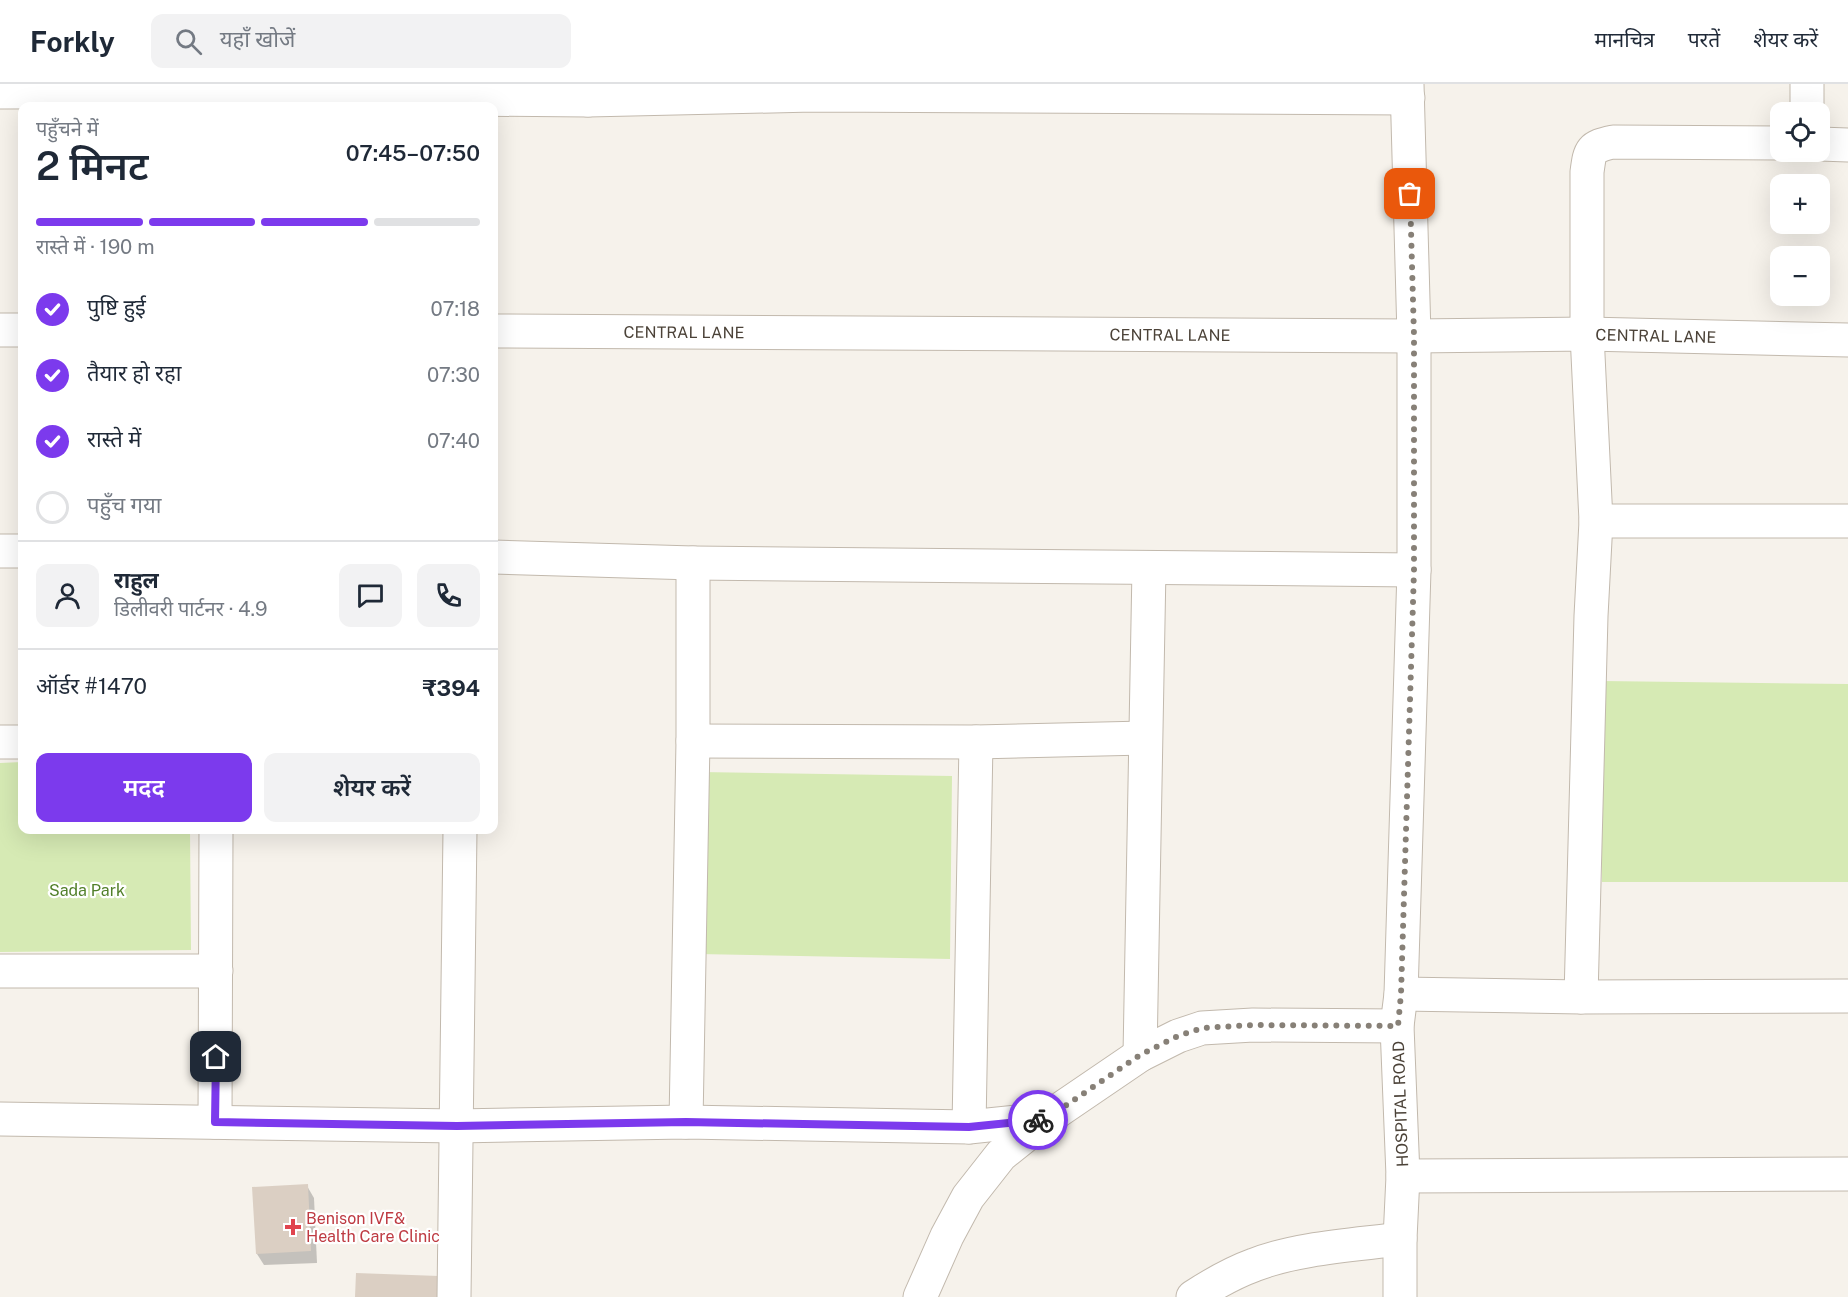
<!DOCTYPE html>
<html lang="hi">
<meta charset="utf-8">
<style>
body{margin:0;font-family:"Public Sans","Noto Sans Devanagari",sans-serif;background:#f2f2f3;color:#1f2937;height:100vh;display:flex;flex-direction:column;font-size:22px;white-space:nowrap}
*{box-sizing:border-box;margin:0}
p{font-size:20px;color:#747a83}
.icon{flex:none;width:33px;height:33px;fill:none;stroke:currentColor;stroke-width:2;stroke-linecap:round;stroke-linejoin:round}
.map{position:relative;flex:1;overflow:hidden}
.details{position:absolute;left:18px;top:18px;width:480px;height:732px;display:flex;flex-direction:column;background:#fff;border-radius:12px;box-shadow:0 6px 24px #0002}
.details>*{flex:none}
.controls{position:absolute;left:1770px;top:18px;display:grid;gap:12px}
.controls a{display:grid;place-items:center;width:60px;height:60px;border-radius:12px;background:#fff;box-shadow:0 6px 24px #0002;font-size:30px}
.pin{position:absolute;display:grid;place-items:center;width:51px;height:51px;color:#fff;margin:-26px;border-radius:12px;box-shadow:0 3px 9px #0006}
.courier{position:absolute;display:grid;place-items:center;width:60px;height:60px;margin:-30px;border:4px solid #7c3aed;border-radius:50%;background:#fff;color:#222;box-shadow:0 2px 8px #0007}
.head em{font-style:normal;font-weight:600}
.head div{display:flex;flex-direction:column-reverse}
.head{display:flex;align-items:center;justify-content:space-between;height:102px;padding:0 18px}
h1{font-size:39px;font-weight:600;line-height:45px}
.bar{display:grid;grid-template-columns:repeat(4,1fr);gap:9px 6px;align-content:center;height:72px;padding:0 18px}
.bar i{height:8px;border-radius:4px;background:#e0e1e3}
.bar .current{background:#7c3aed}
.bar p{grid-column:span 4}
.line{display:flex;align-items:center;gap:15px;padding:0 18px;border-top:2px solid #e0e1e3}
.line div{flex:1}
.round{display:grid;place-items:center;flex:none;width:63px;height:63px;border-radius:12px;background:#f2f2f3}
ol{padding:0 18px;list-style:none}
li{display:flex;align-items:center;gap:18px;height:66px}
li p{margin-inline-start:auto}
li .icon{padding:6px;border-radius:50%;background:#7c3aed;color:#fff;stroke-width:4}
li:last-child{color:#747a83}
li i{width:33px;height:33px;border:3px solid #e0e1e3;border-radius:50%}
.button{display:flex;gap:12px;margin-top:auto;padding:12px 18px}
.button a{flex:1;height:69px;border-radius:12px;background:#7c3aed;color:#fff;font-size:24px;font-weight:600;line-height:69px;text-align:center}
.button a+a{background:#f2f2f3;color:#1f2937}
header{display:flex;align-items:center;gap:36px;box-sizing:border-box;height:84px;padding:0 30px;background:#fff;border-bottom:2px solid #e0e1e3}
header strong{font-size:28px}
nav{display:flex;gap:33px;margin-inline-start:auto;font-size:21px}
.search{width:420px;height:54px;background:#f2f2f3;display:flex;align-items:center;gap:15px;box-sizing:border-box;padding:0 21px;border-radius:12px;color:#747a83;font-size:22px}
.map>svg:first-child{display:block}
.green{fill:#d6eab4}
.shadow{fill:#0003}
.building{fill:#dbcfc3}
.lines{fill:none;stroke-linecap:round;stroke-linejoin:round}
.minor-casing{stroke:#c2b9ad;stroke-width:35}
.minor{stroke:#fff;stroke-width:33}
.done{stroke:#878077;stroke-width:6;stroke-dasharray:0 10.8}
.route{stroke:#7c3aed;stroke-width:8}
.health-dot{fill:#e0444e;stroke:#fff;stroke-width:2}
.labels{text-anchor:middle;stroke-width:4.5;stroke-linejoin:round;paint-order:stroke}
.street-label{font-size:16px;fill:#4b4238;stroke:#fff}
.park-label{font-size:16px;fill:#517f29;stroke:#fff}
.health-label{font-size:16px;fill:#be3a42;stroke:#fff;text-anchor:start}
</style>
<header>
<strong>Forkly</strong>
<div class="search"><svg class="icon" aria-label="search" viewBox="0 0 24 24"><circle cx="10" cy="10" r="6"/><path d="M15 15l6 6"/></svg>यहाँ खोजें</div>
<nav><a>मानचित्र</a><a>परतें</a><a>शेयर करें</a></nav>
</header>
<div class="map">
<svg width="1848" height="1213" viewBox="0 0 1848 1213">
<rect width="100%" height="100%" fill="#f6f2eb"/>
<path class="green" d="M1602,597L1848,600V798H1602Z
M22,678V746H190L191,866L0,868V679Z
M700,688L952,692L950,875L698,870Z"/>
<path class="shadow" d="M307,1102L314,1114L317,1179L264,1181L257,1170Z"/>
<path class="building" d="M308,1100L311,1167L256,1170L252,1103Z
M356,1189L439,1192V1213H355Z"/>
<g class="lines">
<g class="minor-casing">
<g id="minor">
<path d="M1807,0V28"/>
<path d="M0,8L341,7L463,15L588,16V0"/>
<path d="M588,16L813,11L1408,14"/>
<path d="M1820,60L1848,61"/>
<path d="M0,246H22"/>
<path id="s1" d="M494,247L1414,252L1587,250L1848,256"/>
<path d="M1596,437H1848"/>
<path d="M0,467H22"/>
<path d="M494,473L693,479L1414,486"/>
<path d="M693,657L976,658L1145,654"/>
<path d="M0,658H22"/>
<path d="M0,887H216"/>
<path d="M1401,910L1581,913L1848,912"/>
<path d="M1581,913L1591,532L1596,437L1587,250V88C1590,66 1590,63 1613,58L1780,59"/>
<path d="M1140,971L1149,484"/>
<path d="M0,1035L457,1042L686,1038L969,1043L1046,1035"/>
<path d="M215,1038L216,746"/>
<path d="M686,1038L693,657V479"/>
<path d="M969,1043L976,658"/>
<path d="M1403,1092L1848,1090"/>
<path d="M454,1213L460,746"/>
<path d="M920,1213L947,1152L968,1113L1001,1071L1046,1035L1140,971L1178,952L1202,944L1253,941L1397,942"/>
<path d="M1193,1213C1213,1200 1232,1189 1254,1181C1297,1164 1354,1161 1400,1155"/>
<path d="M1400,1213V1155L1403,1092L1397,942L1401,910L1414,486V252L1407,0"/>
</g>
</g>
<use href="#minor" class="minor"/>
</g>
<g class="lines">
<path class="done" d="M1038,1036L1046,1035L1140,971L1178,952L1202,944L1253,941L1398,942L1401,910L1414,486V252L1410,110"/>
<path class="route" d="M216,973L215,1038L457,1042L686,1038L969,1043L1038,1036"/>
</g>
<path class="health-dot" d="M290 1134h6v6h6v6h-6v6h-6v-6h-6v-6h6z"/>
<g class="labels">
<g class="street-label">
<text dy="6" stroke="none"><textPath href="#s1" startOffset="190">CENTRAL LANE</textPath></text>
<text dy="6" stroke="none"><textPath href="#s1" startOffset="676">CENTRAL LANE</textPath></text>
<text dy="6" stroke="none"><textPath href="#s1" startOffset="1162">CENTRAL LANE</textPath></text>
<text transform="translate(1400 1020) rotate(-92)" y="6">HOSPITAL ROAD</text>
</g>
<g class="park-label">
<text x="87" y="812">Sada Park</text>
</g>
<g class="health-label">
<text x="306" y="1140">Benison IVF&amp;<tspan x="306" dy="18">Health Care Clinic</tspan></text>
</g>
</g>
</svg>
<div class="controls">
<a><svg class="icon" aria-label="locate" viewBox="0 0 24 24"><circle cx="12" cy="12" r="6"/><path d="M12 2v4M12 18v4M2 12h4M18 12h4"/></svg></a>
<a>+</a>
<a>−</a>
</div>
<div class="pin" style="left:1410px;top:110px;background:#ea580c"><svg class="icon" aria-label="bag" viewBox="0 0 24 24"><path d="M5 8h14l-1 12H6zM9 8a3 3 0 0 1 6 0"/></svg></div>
<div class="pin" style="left:216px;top:973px;background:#1f2937"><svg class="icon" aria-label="home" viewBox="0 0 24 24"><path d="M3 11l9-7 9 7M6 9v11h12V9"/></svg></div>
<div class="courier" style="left:1038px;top:1036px"><svg class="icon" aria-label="bike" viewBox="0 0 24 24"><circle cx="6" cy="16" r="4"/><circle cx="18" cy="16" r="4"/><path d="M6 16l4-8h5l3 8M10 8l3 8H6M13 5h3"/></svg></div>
<section class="details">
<div class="head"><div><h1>2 मिनट</h1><p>पहुँचने में</p></div><em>07:45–07:50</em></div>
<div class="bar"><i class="current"></i><i class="current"></i><i class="current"></i><i></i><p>रास्ते में · 190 m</p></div>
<ol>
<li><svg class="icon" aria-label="check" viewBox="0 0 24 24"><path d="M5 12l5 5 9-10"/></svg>पुष्टि हुई<p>07:18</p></li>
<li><svg class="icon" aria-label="check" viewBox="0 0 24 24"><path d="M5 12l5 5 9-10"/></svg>तैयार हो रहा<p>07:30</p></li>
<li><svg class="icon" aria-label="check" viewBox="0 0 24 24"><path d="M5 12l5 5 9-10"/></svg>रास्ते में<p>07:40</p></li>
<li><i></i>पहुँच गया</li>
</ol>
<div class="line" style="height:108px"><a class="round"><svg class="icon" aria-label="person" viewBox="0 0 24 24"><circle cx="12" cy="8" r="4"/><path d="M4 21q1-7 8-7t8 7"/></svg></a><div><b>राहुल</b><p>डिलीवरी पार्टनर · 4.9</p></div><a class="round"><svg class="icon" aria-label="chat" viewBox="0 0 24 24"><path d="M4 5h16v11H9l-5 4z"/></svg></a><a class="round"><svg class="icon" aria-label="phone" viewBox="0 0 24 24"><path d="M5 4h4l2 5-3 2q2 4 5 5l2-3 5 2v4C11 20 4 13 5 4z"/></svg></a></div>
<div class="line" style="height:78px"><div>ऑर्डर #1470</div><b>₹394</b></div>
<div class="button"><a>मदद</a><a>शेयर करें</a></div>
</section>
</div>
